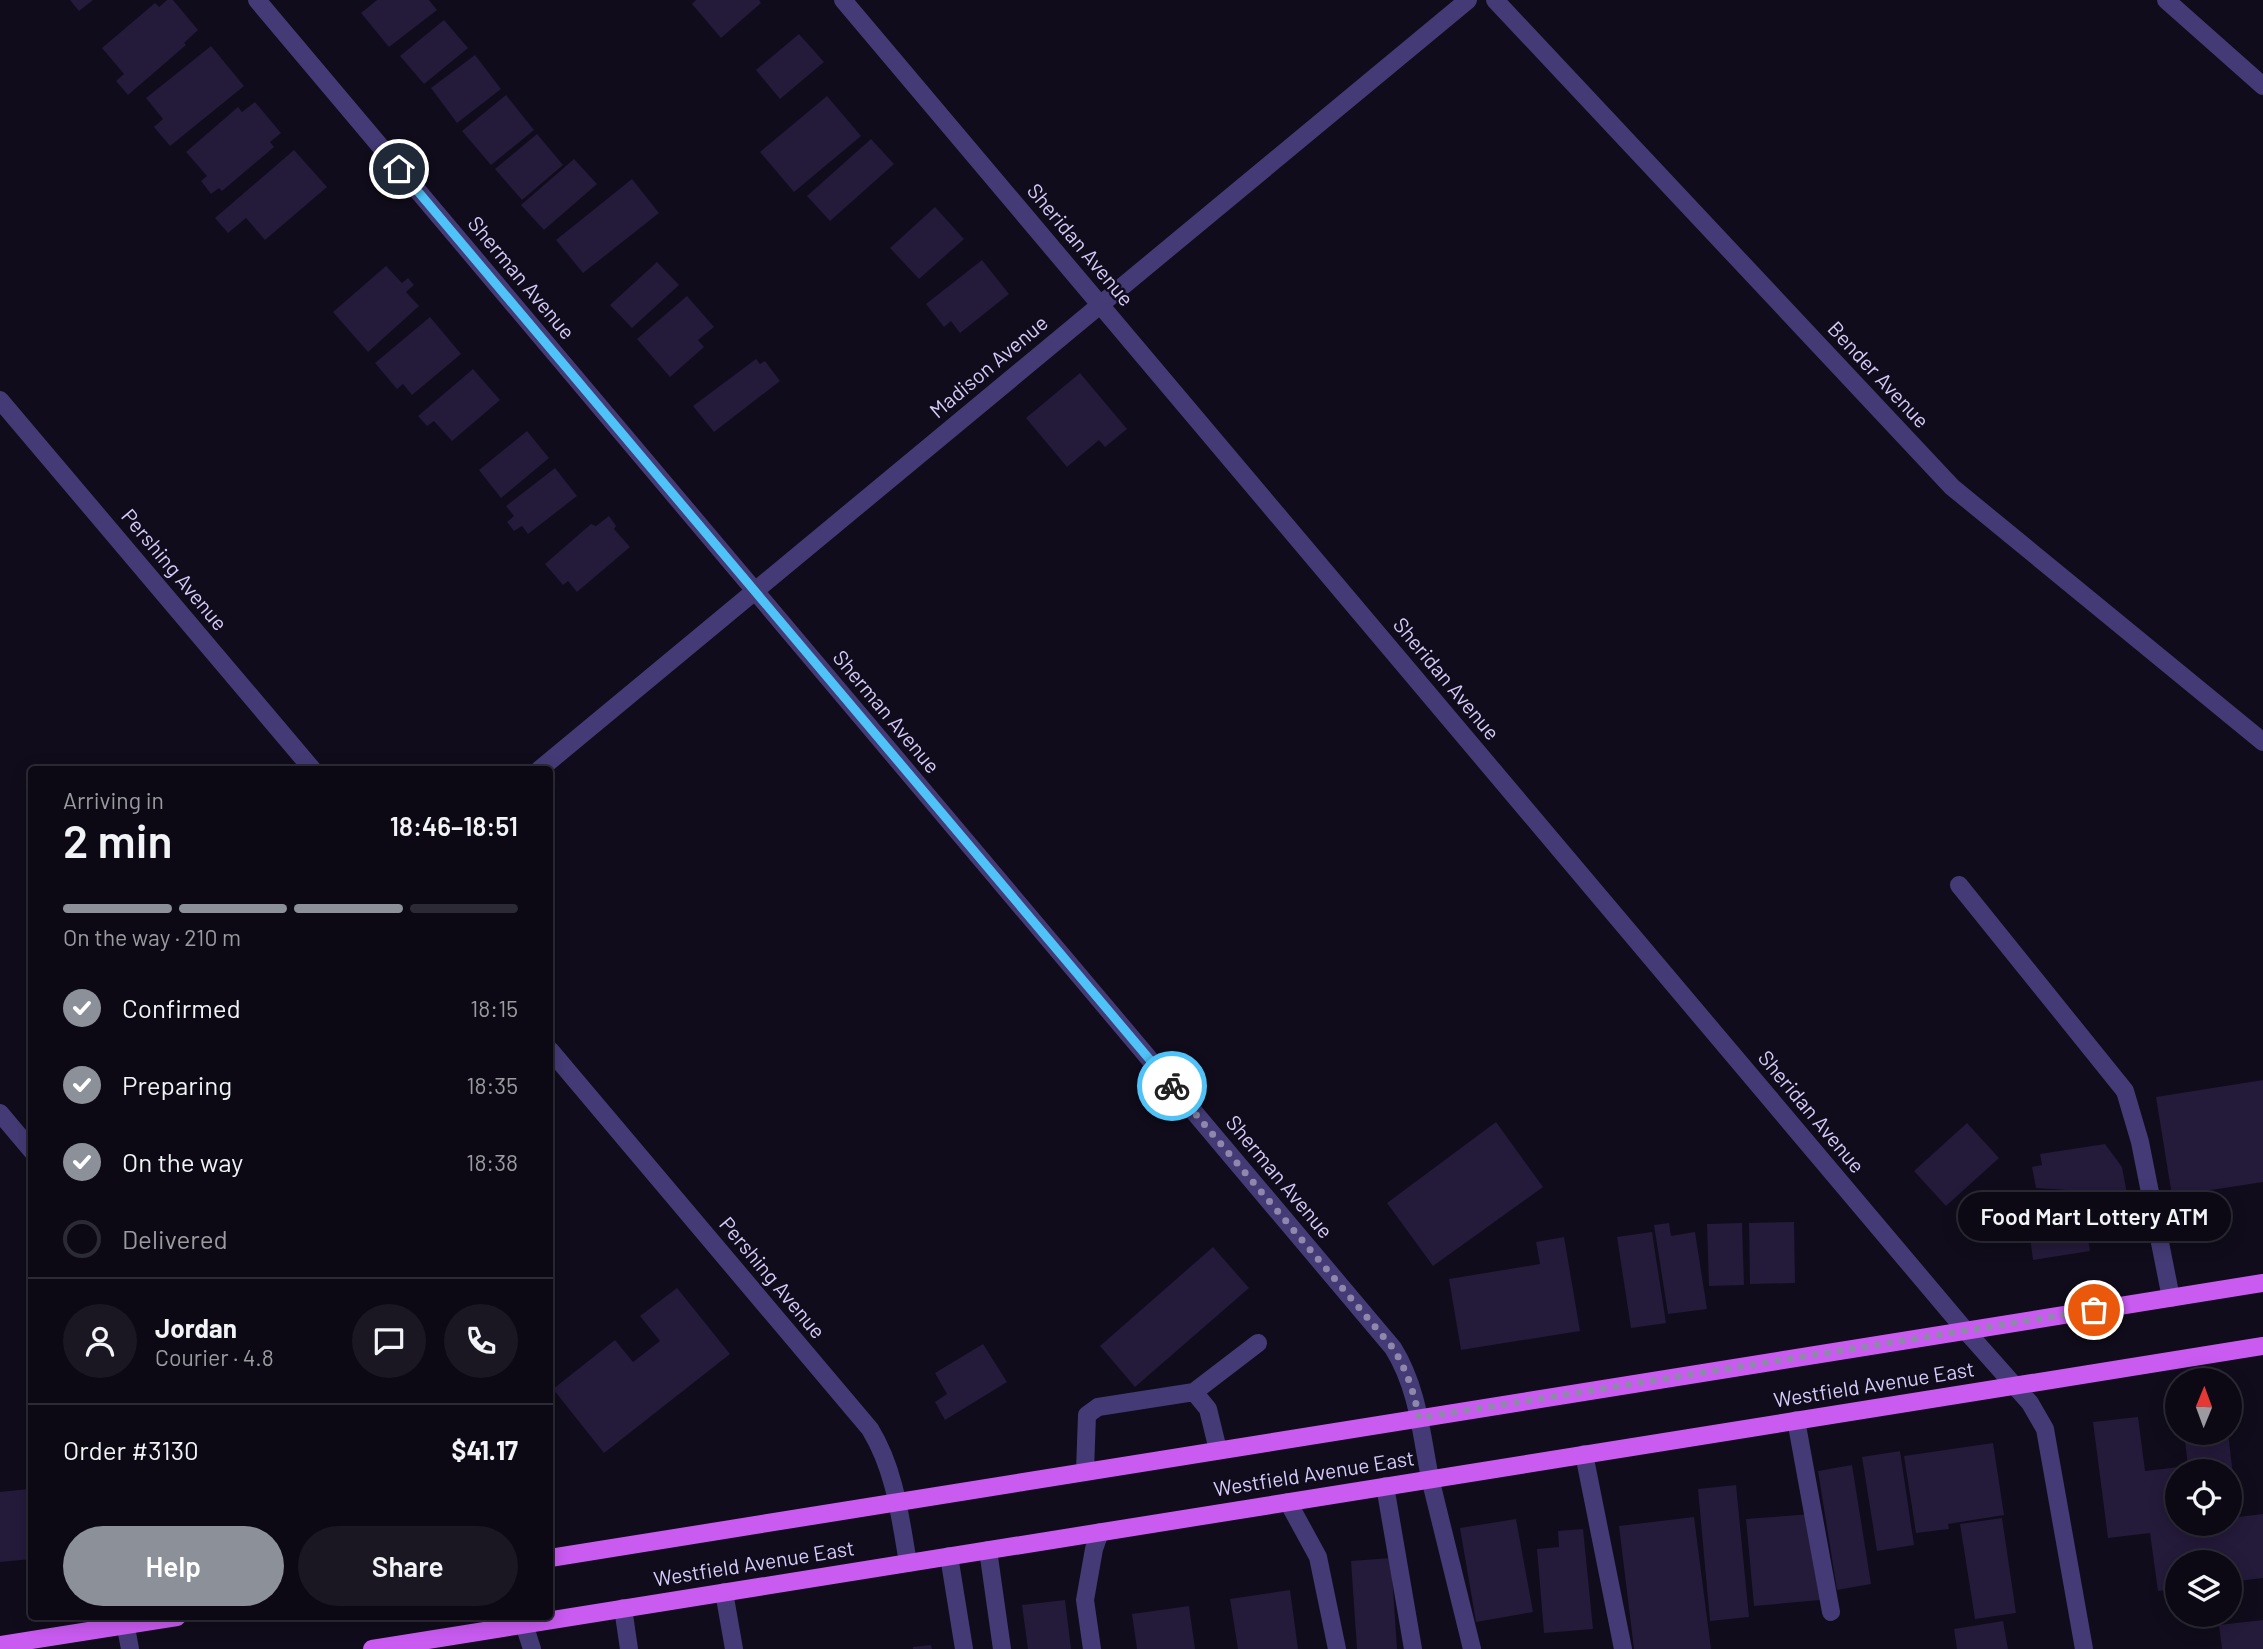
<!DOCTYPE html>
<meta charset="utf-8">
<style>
body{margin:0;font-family:Barlow,sans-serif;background:#1a1722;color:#f1f3f6;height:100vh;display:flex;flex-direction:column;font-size:26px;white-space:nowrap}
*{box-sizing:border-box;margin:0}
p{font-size:23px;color:#9a9aa0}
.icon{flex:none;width:38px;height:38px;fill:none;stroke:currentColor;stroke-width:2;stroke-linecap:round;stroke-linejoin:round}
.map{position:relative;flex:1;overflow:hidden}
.details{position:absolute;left:28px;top:766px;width:525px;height:854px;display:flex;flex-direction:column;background:#0c0914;border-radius:7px;box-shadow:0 4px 18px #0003,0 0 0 2px #2c2a34}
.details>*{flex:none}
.needle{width:46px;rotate:1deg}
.controls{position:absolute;left:2165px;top:1368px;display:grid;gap:14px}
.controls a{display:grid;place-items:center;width:77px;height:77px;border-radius:50%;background:#0c0914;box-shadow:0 4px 18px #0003,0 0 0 2px #2c2a34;font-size:35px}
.pin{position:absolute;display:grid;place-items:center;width:60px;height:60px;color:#fff;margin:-30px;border:4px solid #fff;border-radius:50%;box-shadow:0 2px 7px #0007}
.courier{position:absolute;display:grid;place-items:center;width:70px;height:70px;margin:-35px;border:5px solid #4fc3f7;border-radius:50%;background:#fff;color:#222;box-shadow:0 2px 9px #0007}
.bubble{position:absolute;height:49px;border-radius:24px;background:#0c0914;box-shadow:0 4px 18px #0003,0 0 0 2px #2c2a34;font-size:23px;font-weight:600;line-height:49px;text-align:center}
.overview em{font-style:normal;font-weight:600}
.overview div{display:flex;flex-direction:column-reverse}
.overview{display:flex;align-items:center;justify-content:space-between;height:119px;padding:0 35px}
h1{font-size:46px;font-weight:600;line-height:52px}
.bar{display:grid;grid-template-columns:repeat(4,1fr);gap:10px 7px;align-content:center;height:84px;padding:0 35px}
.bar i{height:9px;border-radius:5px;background:#2c2a34}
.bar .on{background:#8c9099}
.bar p{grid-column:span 4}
.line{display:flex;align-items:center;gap:18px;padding:0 35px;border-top:2px solid #2c2a34}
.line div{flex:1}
.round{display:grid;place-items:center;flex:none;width:74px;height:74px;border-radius:37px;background:#1a1722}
ol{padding:0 35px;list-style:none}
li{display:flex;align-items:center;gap:21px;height:77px}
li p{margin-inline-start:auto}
li .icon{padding:7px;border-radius:50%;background:#8c9099;color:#fff;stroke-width:4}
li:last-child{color:#9a9aa0}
li i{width:38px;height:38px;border:4px solid #2c2a34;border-radius:50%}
.action{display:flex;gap:14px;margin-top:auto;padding:14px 35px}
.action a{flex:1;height:80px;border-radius:42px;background:#8c9099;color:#fff;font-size:28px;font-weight:600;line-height:80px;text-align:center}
.action a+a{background:#1a1722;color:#f1f3f6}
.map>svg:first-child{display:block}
.building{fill:#241a3a;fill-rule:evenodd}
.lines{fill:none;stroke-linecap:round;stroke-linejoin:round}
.service{stroke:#443b76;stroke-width:18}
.minor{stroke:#443b76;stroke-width:18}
.primary{stroke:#c95bf1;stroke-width:18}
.done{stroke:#9088ac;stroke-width:7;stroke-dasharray:0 12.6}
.route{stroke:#4fc3f7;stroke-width:9}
.labels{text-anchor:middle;stroke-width:5;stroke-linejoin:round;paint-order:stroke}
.street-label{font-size:21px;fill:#d5cafa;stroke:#100c1b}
</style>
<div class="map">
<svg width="2263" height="1649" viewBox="0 0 2263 1649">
<rect width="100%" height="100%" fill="#100c1b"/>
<path class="building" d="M70,0H93L79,11Z
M167,0H173L198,30L184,43L186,45L128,95L116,81L124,74L102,48L155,3L159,7Z
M377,0H429L437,10L389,47L361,13Z
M696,0H759L761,3L721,38L692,4Z
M444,20L468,48L424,84L400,56Z
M799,34L824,62L780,99L756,70Z
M211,46L244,86L170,146L154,127L163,119L146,98Z
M475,55L501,89L457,123L431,88Z
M506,95L534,130L491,165L462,131Z
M827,96L861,136L794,192L760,152Z
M255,102L281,133L270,142L274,147L222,191L219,188L211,194L201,181L207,176L186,152L238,107L242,112Z
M537,134L563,165L522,200L495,169Z
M871,139L894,164L830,221L807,196Z
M294,150L327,187L265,240L246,218L228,233L215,218Z
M574,159L597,184L544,230L521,205Z
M632,179L659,213L583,273L556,240Z
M935,207L964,239L919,279L890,248Z
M982,260L1009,294L960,333L951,321L944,327L926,304Z
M657,262L679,285L632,328L610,305Z
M386,266L402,283L408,278L414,285L406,292L419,306L368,352L333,312Z
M687,296L714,327L698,340L704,347L670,377L637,339Z
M430,317L461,354L412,395L403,384L397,389L375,363Z
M756,359L760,364L765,361L780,381L714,432L693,406Z
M473,369L500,400L452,441L434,421L427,426L418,416Z
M1080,373L1127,429L1105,447L1099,440L1067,467L1026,418Z
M527,431L549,458L501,498L479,470Z
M555,468L577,496L528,534L522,526L514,531L507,522L514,516L506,506Z
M609,516L616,526L614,529L630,547L577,592L568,581L563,585L545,564L591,524L596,526Z
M2263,1080V1182L2172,1196L2156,1097Z
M1496,1122L1543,1187L1433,1266L1387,1203Z
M1967,1123L1999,1158L1946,1206L1914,1171Z
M2105,1144L2122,1167L2127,1194L2036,1188L2032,1167L2042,1165L2040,1154Z
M2083,1210L2090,1251L2033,1260L2028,1220Z
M1794,1222L1795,1283L1750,1284L1749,1223Z
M1669,1223L1671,1236L1695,1232L1707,1309L1668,1314L1654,1225Z
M1742,1223L1744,1285L1709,1286L1707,1224Z
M1652,1232L1666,1323L1631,1328L1617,1237Z
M1564,1237L1580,1331L1461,1350L1449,1279L1540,1264L1536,1242Z
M1213,1247L1249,1288L1135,1387L1100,1346Z
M677,1288L730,1354L604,1453L553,1389L615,1340L633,1362L660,1341L640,1316Z
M983,1344L1007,1382L945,1420L935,1402L947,1394L935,1373Z
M2138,1417L2145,1471L2188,1466L2184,1433H2228L2238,1517L2263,1514V1578L2230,1582V1563H2177V1589L2158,1591L2150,1533L2108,1538L2093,1422ZM2177,1472H2230V1524H2177Z
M1993,1443L2004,1515L1948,1524L1949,1529L1916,1533L1904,1456Z
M1900,1451L1914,1545L1877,1551L1862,1457Z
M1852,1465L1871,1584L1837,1590L1818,1471Z
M1736,1485L1749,1617L1710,1621L1698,1489Z
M29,1489L32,1559L0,1562V1492Z
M1813,1514L1820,1600L1754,1606L1746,1519Z
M1694,1517L1711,1649H1634L1619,1526Z
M2002,1518L2016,1613L1975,1619L1960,1524Z
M1516,1519L1533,1612L1476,1622L1460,1528Z
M1583,1529L1593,1629L1544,1633L1537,1549L1559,1547L1558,1531Z
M1391,1558L1397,1649H1357L1351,1561Z
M1290,1590L1298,1649H1238L1230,1599Z
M1065,1600L1071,1649H1028L1022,1605Z
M1189,1606L1195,1649H1137L1132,1614Z
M2263,1620V1649H2222L2219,1625Z
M2003,1621L2008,1649H1957L1954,1629Z
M931,1645L932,1649H913V1647Z"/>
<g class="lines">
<path class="service" d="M1959,885L2125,1091L2140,1142L2171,1298
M1194,1392L1258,1343
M1796,1420L1831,1612
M1584,1454L1623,1649
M1085,1471L1087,1415L1098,1407L1194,1392L1208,1409L1218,1450
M1430,1478L1472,1649
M1385,1486L1413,1649
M1288,1502L1318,1557L1337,1649
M988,1550L1002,1649
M949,1556L964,1649
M724,1592L734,1649
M623,1608L629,1649
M524,1624L532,1649
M1092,1649L1085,1600L1094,1549L1100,1532"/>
<path class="minor" d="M257,0L1393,1348C1418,1388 1421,1433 1430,1478
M843,0L1966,1331L2030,1403L2045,1429L2084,1649
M1495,0L1952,487L2263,742
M2166,0L2263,86
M0,400L313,770
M539,770L1468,0
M550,1050L870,1429C895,1470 900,1516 908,1563
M0,1113L32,1151
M124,1617L130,1649"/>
<path class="primary" d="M550,1558L2263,1283
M0,1645L177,1617
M372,1649L2263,1346"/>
</g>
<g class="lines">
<path class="done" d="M1172,1086L1393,1348C1407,1371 1414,1392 1419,1418L2094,1310"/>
<path class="route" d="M399,169L1172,1086"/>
</g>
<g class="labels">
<g class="street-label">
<text transform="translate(1080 245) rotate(50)" y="7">Sheridan Avenue</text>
<text transform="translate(521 278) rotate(50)" y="7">Sherman Avenue</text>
<text transform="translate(989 367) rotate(-40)" y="7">Madison Avenue</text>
<text transform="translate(1878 375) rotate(47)" y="7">Bender Avenue</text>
<text transform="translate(174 570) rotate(50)" y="7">Pershing Avenue</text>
<text transform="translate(1446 679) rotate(50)" y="7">Sheridan Avenue</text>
<text transform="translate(886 712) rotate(50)" y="7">Sherman Avenue</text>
<text transform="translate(1811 1112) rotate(50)" y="7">Sheridan Avenue</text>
<text transform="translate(1279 1177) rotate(50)" y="7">Sherman Avenue</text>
<text transform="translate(772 1278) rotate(50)" y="7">Pershing Avenue</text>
<text transform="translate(1874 1385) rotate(-9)" y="7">Westfield Avenue East</text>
<text transform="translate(1314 1474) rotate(-9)" y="7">Westfield Avenue East</text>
<text transform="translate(754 1564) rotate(-9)" y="7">Westfield Avenue East</text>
</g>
</g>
</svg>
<div class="controls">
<a><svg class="needle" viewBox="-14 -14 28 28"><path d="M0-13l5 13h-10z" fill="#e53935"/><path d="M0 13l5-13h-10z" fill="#9a9aa0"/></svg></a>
<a><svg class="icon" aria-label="locate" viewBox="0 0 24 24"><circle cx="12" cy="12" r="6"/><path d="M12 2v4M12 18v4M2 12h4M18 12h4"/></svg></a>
<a><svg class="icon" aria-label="layers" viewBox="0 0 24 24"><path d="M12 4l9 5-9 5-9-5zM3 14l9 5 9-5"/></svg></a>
</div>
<div class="pin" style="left:2094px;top:1310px;background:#ea580c"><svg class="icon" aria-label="bag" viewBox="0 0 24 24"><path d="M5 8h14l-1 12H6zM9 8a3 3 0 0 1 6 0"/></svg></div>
<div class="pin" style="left:399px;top:169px;background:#1f2937"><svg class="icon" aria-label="home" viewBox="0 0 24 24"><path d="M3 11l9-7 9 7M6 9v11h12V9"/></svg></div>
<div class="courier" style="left:1172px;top:1086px"><svg class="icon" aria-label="bike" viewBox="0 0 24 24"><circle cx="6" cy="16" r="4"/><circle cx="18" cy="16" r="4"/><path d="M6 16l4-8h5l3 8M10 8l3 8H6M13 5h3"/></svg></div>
<div class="bubble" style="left:1958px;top:1192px;width:273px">Food Mart Lottery ATM</div>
<section class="details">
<div class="overview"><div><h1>2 min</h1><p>Arriving in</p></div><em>18:46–18:51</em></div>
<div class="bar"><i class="on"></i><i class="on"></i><i class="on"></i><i></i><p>On the way · 210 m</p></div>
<ol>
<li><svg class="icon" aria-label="check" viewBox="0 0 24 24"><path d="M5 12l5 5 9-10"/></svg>Confirmed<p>18:15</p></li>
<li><svg class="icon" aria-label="check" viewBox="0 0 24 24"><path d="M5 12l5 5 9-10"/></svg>Preparing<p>18:35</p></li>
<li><svg class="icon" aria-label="check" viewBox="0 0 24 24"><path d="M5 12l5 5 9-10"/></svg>On the way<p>18:38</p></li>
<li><i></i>Delivered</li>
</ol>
<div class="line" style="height:126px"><a class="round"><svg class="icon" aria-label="person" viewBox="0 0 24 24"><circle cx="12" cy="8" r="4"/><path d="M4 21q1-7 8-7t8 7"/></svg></a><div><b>Jordan</b><p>Courier · 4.8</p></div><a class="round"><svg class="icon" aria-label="chat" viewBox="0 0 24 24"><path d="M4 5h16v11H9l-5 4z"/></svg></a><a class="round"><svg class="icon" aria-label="phone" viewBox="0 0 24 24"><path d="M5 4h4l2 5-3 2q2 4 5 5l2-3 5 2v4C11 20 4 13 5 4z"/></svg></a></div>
<div class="line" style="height:91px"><div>Order #3130</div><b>$41.17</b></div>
<div class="action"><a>Help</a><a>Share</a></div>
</section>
</div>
